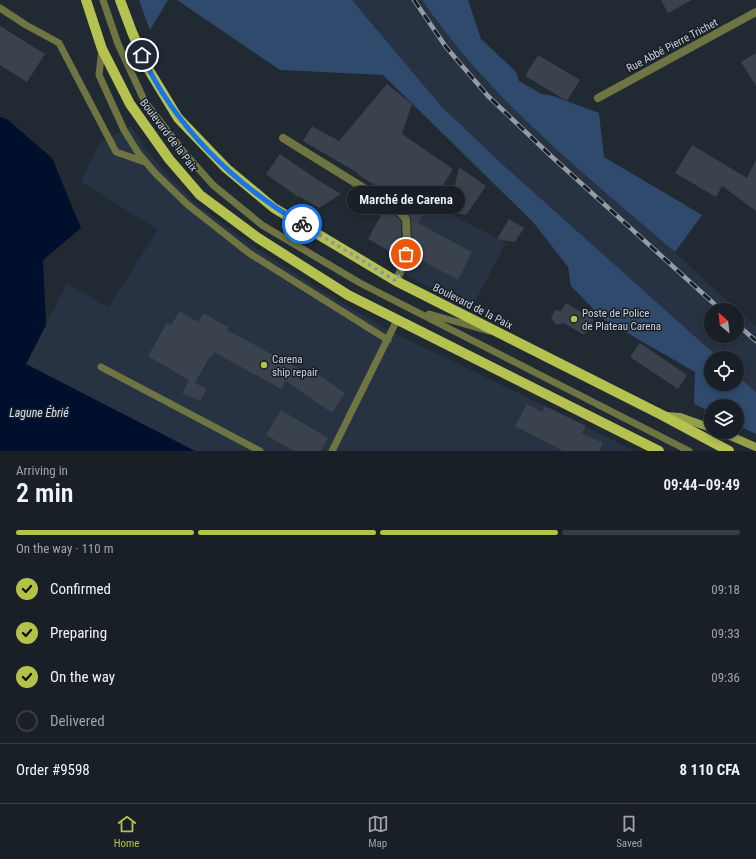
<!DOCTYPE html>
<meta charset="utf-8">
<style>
body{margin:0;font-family:"Roboto Condensed",sans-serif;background:#22272e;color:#f1f3f6;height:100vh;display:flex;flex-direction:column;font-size:15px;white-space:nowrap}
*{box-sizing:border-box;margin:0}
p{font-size:13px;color:#9fa2a7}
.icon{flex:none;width:22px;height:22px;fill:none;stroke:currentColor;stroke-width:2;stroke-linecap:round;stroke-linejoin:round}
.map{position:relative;height:451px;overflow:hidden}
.drawer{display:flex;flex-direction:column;background:#191f26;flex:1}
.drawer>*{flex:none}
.needle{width:26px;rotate:332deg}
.buttons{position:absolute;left:704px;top:303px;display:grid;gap:8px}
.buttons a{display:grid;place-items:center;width:40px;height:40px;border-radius:50%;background:#191f26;box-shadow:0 2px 6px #0003,0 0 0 1px #373d43;font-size:20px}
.pin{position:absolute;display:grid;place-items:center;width:34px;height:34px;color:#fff;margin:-17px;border:2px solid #fff;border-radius:50%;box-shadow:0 1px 4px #0007}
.courier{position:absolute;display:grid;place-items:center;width:40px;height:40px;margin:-20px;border:3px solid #1a73e8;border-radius:50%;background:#fff;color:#222;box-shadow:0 1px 5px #0007}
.bubble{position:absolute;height:28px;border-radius:14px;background:#191f26;box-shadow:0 2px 6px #0003,0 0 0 1px #373d43;font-size:13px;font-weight:600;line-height:28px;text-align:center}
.headline em{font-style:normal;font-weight:600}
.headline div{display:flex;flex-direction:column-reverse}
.headline{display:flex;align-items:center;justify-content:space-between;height:68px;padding:0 16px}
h1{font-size:26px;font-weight:600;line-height:30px}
.bar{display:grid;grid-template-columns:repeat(4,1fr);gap:6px 4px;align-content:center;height:48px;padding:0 16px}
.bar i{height:5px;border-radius:3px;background:#373d43}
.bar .active{background:#b5c24a}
.bar p{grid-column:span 4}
.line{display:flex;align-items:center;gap:10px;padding:0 16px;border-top:1px solid #373d43}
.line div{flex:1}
ol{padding:0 16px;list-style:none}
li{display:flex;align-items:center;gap:12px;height:44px}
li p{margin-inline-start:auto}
li .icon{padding:4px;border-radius:50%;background:#b5c24a;color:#111;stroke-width:4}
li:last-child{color:#9fa2a7}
li i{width:22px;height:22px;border:2px solid #373d43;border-radius:50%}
.tab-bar{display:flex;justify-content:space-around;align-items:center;height:56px;border-top:1px solid #373d43;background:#191f26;font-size:11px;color:#9fa2a7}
.tab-bar a{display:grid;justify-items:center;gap:2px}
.tab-bar .active{color:#b5c24a}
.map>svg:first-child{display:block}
.built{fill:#273242;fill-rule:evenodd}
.green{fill:#2f4a6d}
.water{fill:#00102c}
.building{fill:#3a424d}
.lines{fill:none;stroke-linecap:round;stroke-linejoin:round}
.service{stroke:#6e7542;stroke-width:7}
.minor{stroke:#6e7542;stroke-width:8}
.secondary{stroke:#96a04b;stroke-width:8}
.primary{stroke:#b5c250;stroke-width:10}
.rail-casing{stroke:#969ca3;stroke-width:4.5}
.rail{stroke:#171f29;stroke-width:3;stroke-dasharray:9;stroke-linecap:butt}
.done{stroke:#91979f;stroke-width:4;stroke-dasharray:0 7.2}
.route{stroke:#1a73e8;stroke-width:5}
.poi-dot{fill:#b5c24a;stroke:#171f29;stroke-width:1.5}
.labels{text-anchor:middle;stroke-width:3;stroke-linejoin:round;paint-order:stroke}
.street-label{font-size:11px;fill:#cdd2d9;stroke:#171f29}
.poi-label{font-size:11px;fill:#cdd2d9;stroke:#171f29;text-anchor:start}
.water-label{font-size:12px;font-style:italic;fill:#d5e1f2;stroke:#171f29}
</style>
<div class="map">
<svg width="756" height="451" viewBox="0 0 756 451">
<rect width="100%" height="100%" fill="#212933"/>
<path class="built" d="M352,0H422L441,27L484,79L536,130L675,252L725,299L756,326V392L737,375V358H719L502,164L441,106ZM711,310H737V336H711Z
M131,126L147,150L164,171L194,202L254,247L342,303L392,332L545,406L634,451H195L26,364L67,283L108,307L158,230L81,182L99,143Z
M430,203L506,243L471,309L395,269L419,221Z"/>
<path class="green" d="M139,0H168L150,30Z
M177,0H352L441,106L502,164L719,358H711V384H737V375L756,392V434L737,425V406H711V412L694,404L695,372L603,319L571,286L568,267L533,222L383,75L280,70Z
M422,0H468L481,39L516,72L519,81L542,94L553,96L599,113L604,157L702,215L675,252C585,174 489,99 422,0Z"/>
<path class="water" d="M0,117L7,119L52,158L81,228L43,260L46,325L26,364L195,451H0Z"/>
<path class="building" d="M661,0H692L668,13Z
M0,26L45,54L27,82L0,65Z
M756,53V86L741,62Z
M538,55L580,80L567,101L525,76Z
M387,84L412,104L402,134L453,169L440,190L434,186L418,211L424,214L418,223L472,252L458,280L411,255L412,243L411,218L400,204L391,198L392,196L357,174L358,173L303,141L312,126L339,141Z
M692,145L747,178L756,160V211L722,186L716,197L675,173Z
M280,154L318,180L341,194L319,208L299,196L298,197L266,174Z
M459,167L486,186L466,215L449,212Z
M385,208L392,212L401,221V249L394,246L391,252L368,239Z
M509,219L524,228L515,242L497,239Z
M566,303L594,320L584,335L564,323L556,325L551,318L555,310L561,311Z
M180,311L198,322L203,313L228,327L227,330L305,372L309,368L345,393L332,413L286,381L281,389L214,352L212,356H210L195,383L207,389L200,401L182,393L189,380L148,356L167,323L171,325Z
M640,343L687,375L678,389L630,357Z
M527,404L542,412L545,406L586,426L582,433L603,443L599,451H563L515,426Z
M281,410L328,438L321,451H294L266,435Z"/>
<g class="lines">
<path class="service" d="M103,0L118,44L145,102L182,150L213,185L262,225L360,283L689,451
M0,8L26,25L59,43L116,152L145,162
M102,49L99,75L124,130L139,154L156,174L188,205L249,253L388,340
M429,314L489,331
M101,367L260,451
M332,451L397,320"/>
<path class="minor" d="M598,98L756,12
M283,138L396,208L406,219L407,243L405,261L396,281"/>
<path class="secondary" d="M666,416L680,417L711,428
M721,432L756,447"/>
<path class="primary" d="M86,0L102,49L130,104L169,159L200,195L258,238L348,295L659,451
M120,0L132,32L147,67L178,118L226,168L274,208L396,281L662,415L729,451"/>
<g class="rail-casing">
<path id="rail" d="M414,0L446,47L488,96L551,156L721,310
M737,324L756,341"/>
</g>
<use href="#rail" class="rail"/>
</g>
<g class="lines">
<path class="done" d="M302,224L396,281L405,261L406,254"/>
<path class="route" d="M142,55C174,126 235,185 302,224"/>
</g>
<g class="poi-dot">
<circle cx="574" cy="319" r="4"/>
<circle cx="264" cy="365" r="4"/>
</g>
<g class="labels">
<g class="street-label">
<text transform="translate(672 45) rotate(-28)" y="4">Rue Abbé Pierre Trichet</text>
<text transform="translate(169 135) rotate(53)" y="4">Boulevard de la Paix</text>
<text transform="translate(473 306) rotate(27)" y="4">Boulevard de la Paix</text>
</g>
<g class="poi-label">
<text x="582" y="317">Poste de Police<tspan x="582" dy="13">de Plateau Carena</tspan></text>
<text x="272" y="363">Carena<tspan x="272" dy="13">ship repair</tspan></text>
</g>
<g class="water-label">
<text x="39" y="417">Lagune Ébrié</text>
</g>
</g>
</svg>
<div class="buttons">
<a><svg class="needle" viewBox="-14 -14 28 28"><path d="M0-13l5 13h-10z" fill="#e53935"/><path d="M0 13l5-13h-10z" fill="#9fa2a7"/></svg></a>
<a><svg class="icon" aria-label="locate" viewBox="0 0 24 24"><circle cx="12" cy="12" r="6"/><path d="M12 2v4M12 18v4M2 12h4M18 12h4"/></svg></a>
<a><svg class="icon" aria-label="layers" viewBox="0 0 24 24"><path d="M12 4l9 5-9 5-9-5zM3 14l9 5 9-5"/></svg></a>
</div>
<div class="pin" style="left:406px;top:254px;background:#ea580c"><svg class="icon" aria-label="bag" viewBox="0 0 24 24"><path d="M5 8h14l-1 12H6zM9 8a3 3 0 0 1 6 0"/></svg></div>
<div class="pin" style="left:142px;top:55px;background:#1f2937"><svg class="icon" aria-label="home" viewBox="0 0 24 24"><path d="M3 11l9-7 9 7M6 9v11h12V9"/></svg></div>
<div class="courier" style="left:302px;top:224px"><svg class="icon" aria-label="bike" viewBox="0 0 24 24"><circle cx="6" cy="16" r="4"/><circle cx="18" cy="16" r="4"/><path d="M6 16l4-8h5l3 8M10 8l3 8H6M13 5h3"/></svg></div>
<div class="bubble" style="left:347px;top:186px;width:118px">Marché de Carena</div>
</div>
<section class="drawer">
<div class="headline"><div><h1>2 min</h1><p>Arriving in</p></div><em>09:44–09:49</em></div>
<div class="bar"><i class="active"></i><i class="active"></i><i class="active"></i><i></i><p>On the way · 110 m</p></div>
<ol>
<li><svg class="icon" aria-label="check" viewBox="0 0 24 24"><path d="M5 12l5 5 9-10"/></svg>Confirmed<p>09:18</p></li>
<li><svg class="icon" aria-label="check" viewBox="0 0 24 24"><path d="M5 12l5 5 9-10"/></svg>Preparing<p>09:33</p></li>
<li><svg class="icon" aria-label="check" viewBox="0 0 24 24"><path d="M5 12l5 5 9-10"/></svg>On the way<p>09:36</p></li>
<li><i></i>Delivered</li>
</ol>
<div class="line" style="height:52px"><div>Order #9598</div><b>8 110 CFA</b></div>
</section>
<nav class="tab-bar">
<a class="active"><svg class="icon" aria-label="home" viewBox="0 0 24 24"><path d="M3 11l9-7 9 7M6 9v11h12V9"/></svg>Home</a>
<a><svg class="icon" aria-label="map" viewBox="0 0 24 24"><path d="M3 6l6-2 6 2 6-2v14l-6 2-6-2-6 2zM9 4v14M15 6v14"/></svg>Map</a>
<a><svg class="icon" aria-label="saved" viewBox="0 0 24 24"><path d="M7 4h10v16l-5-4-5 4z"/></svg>Saved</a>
</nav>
